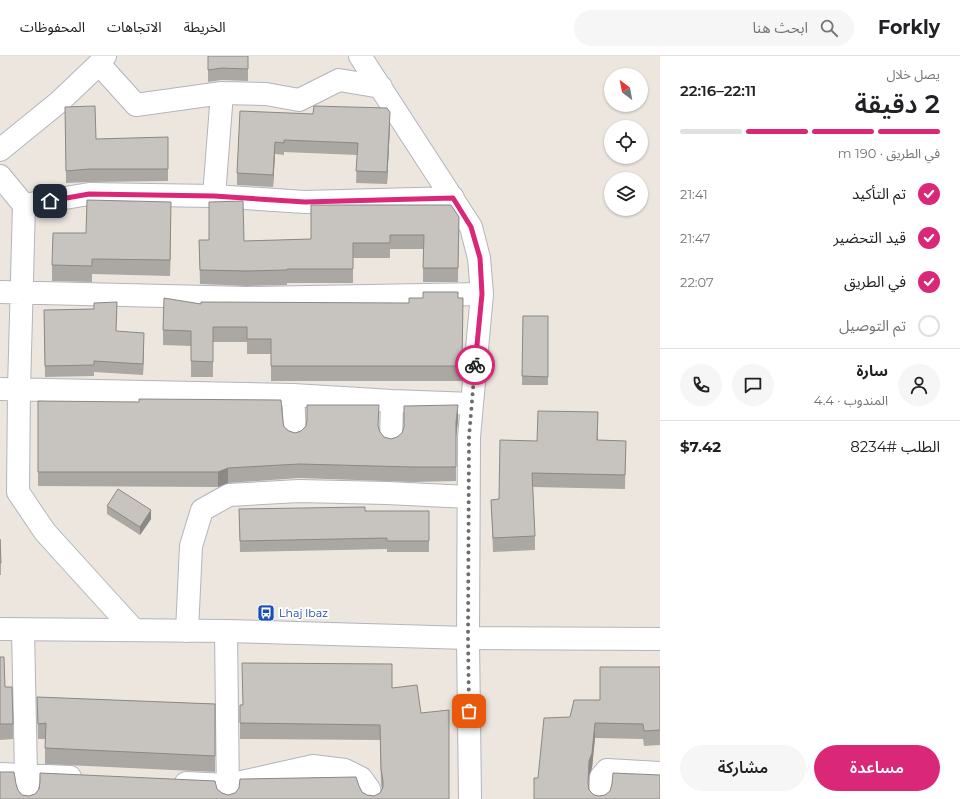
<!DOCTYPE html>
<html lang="ar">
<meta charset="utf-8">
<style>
body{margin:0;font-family:Montserrat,"Noto Sans Arabic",sans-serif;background:#f6f6f6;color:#202124;direction:rtl;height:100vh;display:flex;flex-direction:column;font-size:15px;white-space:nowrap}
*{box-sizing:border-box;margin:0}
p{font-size:13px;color:#757577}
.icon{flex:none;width:22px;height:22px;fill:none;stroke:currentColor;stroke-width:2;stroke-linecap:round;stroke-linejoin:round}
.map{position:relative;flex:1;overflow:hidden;direction:ltr}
.drawer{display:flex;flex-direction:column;background:#fff;width:300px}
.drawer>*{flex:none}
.needle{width:26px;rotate:328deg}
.tools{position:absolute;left:604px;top:12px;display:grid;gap:8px}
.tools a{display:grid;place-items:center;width:44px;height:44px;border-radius:50%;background:#fff;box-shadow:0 1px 3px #0004;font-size:20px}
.pin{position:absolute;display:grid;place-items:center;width:34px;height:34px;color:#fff;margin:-17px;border-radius:8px;box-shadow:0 2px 6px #0006}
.courier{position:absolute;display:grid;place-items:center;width:40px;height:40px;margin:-20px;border:3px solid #db2777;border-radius:50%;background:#fff;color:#222;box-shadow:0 1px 5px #0007}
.head em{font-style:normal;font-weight:600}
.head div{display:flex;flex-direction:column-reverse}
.head{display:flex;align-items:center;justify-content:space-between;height:68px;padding:0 20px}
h1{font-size:26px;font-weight:600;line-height:30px}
.bar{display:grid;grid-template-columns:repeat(4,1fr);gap:6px 4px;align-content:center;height:48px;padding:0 20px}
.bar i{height:5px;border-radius:3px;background:#e0e0e0}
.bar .active{background:#db2777}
.bar p{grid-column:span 4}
.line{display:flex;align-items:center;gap:10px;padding:0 20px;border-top:1px solid #e0e0e0}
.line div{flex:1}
.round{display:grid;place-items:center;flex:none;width:42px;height:42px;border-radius:21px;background:#f6f6f6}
ol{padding:0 20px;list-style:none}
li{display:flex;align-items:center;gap:12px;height:44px}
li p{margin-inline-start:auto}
li .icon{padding:4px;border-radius:50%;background:#db2777;color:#fff;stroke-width:4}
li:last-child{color:#757577}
li i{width:22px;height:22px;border:2px solid #e0e0e0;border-radius:50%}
.cta{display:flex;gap:8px;margin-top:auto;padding:8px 20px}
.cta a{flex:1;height:46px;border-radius:24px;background:#db2777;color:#fff;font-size:16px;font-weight:600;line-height:46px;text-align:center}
.cta a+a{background:#f6f6f6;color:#202124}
header{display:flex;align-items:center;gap:24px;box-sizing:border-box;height:56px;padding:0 20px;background:#fff;border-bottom:1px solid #e0e0e0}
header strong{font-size:19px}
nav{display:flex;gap:22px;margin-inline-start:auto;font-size:14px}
.search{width:280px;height:36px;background:#f6f6f6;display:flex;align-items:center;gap:10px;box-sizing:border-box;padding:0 14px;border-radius:22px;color:#757577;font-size:15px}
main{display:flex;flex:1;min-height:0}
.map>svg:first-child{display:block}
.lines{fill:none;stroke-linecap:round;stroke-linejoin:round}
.minor-casing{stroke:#b2b5bd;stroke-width:24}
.tertiary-casing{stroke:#b2b5bd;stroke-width:24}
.minor{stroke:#fff;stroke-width:22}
.tertiary{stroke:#fff;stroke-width:22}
.wall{fill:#aba8a3}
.shaded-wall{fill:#8b8885}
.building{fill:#c7c3be;stroke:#8b8885}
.done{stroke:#6f6c6a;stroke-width:4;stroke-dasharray:0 7.2}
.route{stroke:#db2777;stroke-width:5}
.labels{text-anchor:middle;stroke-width:4;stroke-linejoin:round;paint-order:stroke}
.transit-label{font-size:11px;fill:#164399;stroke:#fff;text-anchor:start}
</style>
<header>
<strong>Forkly</strong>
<div class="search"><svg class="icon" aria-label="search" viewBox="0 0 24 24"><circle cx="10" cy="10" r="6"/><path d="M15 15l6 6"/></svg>ابحث هنا</div>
<nav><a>الخريطة</a><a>الاتجاهات</a><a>المحفوظات</a></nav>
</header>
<main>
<section class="drawer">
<div class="head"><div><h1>2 دقيقة</h1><p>يصل خلال</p></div><em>22:11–22:16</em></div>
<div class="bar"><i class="active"></i><i class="active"></i><i class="active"></i><i></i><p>في الطريق · 190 m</p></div>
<ol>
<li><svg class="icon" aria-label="check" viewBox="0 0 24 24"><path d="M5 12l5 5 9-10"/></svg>تم التأكيد<p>21:41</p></li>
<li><svg class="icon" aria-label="check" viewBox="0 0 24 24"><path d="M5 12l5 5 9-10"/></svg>قيد التحضير<p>21:47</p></li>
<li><svg class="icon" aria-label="check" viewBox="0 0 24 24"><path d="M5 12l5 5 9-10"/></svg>في الطريق<p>22:07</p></li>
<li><i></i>تم التوصيل</li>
</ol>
<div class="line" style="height:72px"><a class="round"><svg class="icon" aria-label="person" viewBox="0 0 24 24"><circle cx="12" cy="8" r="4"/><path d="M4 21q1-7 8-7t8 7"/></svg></a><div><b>سارة</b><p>المندوب · 4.4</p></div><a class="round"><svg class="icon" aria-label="chat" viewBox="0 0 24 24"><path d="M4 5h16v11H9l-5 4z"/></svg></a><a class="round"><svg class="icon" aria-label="phone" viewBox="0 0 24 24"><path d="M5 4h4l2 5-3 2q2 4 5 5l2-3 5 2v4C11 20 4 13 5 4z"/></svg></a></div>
<div class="line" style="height:52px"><div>الطلب #8234</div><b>$7.42</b></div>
<div class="cta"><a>مساعدة</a><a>مشاركة</a></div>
</section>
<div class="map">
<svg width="660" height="743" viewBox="0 0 660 743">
<rect width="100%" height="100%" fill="#ece6df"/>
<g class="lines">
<g class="minor-casing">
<path id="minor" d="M360,0L471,171L479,202L482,238L469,381L468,582L470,743
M99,8L136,49L222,37L266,38L299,44L339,24L381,31
M0,94L59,46L99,8L105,0
M0,120L24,149L19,333L18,436L45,476L134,574
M214,140L222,37
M24,149L89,138L214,140L305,146L453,142
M0,236L247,242L482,238
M0,333L293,339L392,345L472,348
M293,339L295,379
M391,385L392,345
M23,574L26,719L28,743
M187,575L191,490L202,454L229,439L299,435L387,437L468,441
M226,575L228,742
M0,718L70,721
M186,727L228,729L313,710L345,714L361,722L369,733L371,743
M600,743L601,721L607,714L660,717"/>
</g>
<g class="tertiary-casing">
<path id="tertiary" d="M0,573L226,575L468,582L660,583"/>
</g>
<use href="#minor" class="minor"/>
<use href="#tertiary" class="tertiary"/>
</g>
<path class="wall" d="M208,0H248V25L222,24L208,26Z
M65,51L96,83L168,81V125L89,126L66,127Z
M240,55L390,69L387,128L356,127L357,99L284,96V99L275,98L273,131L237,129V117Z
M459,161L458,226H423V193H390V202H353V227H287V229L247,230L200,228L199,184L244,185L311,183Z
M171,162L170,220L92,218V226L52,225V209Z
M458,242H463L462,325H271V298H247V286H213V321H191V290L163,289V274L201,248L409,247Z
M117,246L116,275L144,287L143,319L94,316V320L45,321L44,254L94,253Z
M523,260H548V329H522Z
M38,345L283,365L284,371L289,375L295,377L301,375L306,370L307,367V349L379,372L380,376L384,381L391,383L458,364L456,381V425L413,426L299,422L228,427L218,431L38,430Z
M598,356V384L626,385L625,433L533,431L535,480V494L493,496L491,444L499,443L537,385Z
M107,450L151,463L140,479L107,458Z
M239,453L365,455H429V496H387V493L240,496Z
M0,483L1,507V519H0Z
M0,601L5,631L13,668V683L0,684Z
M660,611V689L644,690L643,683L595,682L592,712L589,720L588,730L589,734L594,739L599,740L605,739L660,743H534L538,722L570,661L600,644Z
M392,632L421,657L449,743H0L16,728L18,734L22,739L29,740L35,738L39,733L40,717L217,733L222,737L228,739L359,730L362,736L367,739L374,740L380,737L382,733L381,729L380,684L240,683V649Z
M37,641L215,648V716L45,708V683H38Z"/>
<path class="shaded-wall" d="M390,56V69L387,128V116Z
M275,86V98L273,131V119Z
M171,146V162L170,220V204Z
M144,277V287L143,319V308Z
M458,349V364L456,381V425V366Z
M228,412V427L218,431V416Z
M151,454V463L140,479V471Z
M595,667V682L592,712L589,720L588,742L589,705Z"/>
<path class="building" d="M208,0H248V13L222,12L208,14Z
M95,50L96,83L168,81V113H89L66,115L65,51Z
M314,50L387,52L390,56L387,116L356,115L358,87L284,84V87L275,86L273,119L237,117L240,55L313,58Z
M87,144L171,146L170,204L92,203V210L52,209L53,177H86Z
M243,145L244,185L311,183V149H451L459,161L458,212H423L424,179H390V187H353V213H287V214L247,215L200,214L199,184H209V146Z
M423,236H458V242H463L462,310H271V283H247V271H213V306L191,305V275L163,274L164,242L201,248V246L409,247V242H423Z
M117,246L116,275L144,277L143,308L94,305V309L45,310L44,254L94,253V247Z
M523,260H548V321L522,320Z
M139,343L281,344L283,365L284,371L289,375L295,377L301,375L306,370L307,364V349H379L378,370L380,376L384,381L391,383L397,381L402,377L404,371V350L458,349L456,366V411H413L299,408L228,412L218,416H38V345L139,346Z
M538,355L598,356L597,384L626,385L625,419L532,417L535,480L493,482L491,444L499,443L500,384L537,385Z
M118,433L151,454L140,471L107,450Z
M365,451V455H429V485H387V482L240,485L239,453Z
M0,483L1,507H0Z
M0,601H4L5,631H12L13,668H0Z
M242,607L392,608V632L417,629L421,657L449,654V743H0V716H14L16,728L18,734L22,739L29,740L35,738L39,733L40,726V717L215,725L217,733L222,737L228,739L235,737L239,732L240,723H244L356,721L359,730L362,736L367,739L374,740L380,737L383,731V725L381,713L380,669L240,667V649H243Z
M600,611H660V674L644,675L643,668L595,667L592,697L589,705L588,727L589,734L594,739L599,740L605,739L610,735L612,728L613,717L660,719V743H534V722H538L544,662L570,661L574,644H600Z
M37,641L215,648V700L45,692L46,667L38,668Z"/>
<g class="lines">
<path class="done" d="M469,655L468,582L469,381L475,309"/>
<path class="route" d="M50,145L89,138L214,140L305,146L453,142L471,171L480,202L482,238L475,309"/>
</g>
<defs>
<g id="bus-square" transform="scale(0.9)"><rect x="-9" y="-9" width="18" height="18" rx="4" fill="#1a4fb4" stroke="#fff"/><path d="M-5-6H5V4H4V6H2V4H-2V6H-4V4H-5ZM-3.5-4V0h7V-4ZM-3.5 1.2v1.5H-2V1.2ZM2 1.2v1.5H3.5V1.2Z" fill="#fff"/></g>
</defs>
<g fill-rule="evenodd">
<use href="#bus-square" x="266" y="557"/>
</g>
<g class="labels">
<g class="transit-label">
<text x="279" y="561">Lhaj lbaz</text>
</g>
</g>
</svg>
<div class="tools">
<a><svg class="needle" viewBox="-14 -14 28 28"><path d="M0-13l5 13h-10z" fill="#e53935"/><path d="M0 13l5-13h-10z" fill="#757577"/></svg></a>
<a><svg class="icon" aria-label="locate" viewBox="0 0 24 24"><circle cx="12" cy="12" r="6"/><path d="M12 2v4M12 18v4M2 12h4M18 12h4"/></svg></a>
<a><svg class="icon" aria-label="layers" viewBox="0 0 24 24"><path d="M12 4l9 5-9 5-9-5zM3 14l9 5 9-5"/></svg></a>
</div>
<div class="pin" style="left:469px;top:655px;background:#ea580c"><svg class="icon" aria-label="bag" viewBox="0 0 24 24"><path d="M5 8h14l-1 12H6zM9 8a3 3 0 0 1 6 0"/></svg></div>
<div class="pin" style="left:50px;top:145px;background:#1f2937"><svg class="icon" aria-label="home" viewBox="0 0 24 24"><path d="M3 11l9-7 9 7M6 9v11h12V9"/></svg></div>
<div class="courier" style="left:475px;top:309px"><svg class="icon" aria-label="bike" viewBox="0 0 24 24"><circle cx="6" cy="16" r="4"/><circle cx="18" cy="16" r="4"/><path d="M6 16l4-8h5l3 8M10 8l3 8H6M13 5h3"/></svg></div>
</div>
</main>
